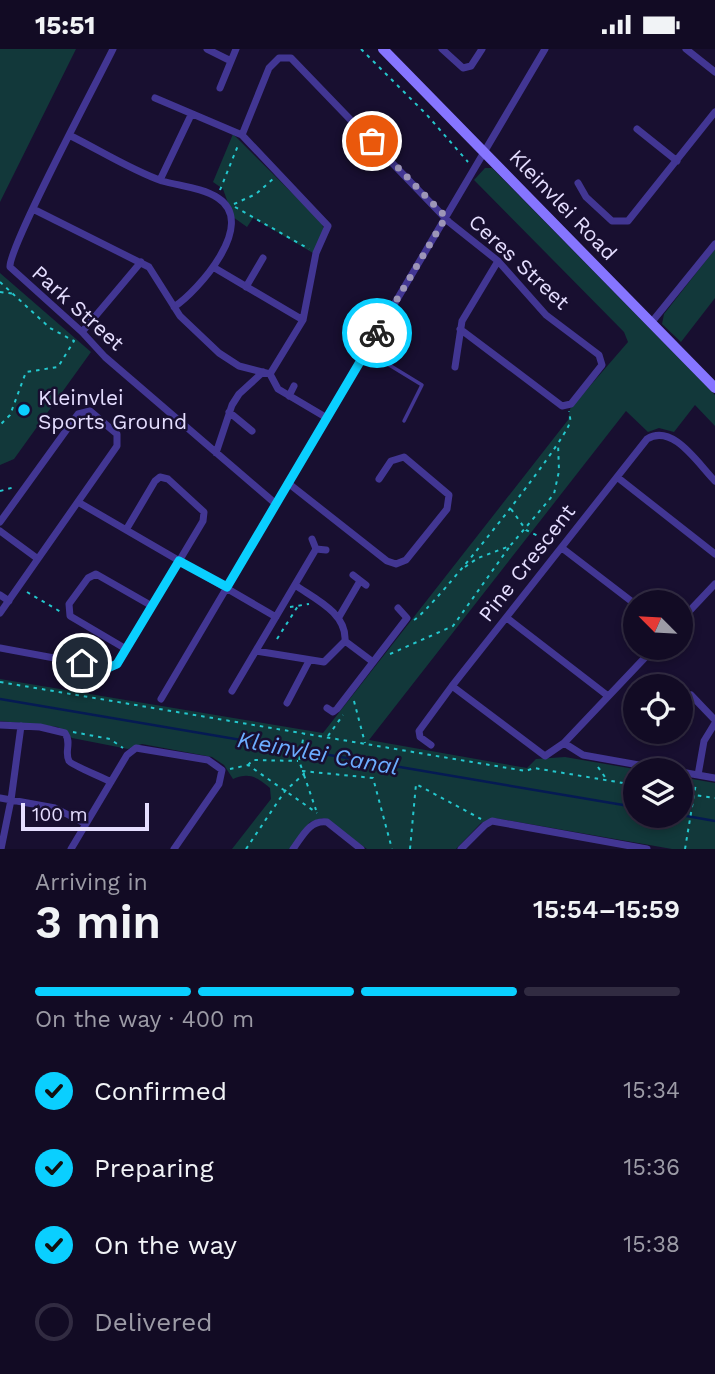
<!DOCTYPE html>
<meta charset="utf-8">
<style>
body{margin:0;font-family:"Work Sans",sans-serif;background:#1b142c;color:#f1f3f6;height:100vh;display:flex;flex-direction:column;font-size:26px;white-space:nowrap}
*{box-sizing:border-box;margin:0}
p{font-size:23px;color:#9c9ba6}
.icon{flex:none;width:38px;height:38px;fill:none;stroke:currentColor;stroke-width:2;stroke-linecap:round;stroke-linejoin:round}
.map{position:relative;height:800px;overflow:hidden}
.side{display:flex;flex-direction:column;background:#120b24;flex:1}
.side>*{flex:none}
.needle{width:46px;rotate:294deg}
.controls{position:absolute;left:623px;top:541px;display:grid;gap:14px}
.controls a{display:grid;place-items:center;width:70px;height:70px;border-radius:50%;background:#120b24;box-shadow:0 4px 10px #0003,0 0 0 2px #312b41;font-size:35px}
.scale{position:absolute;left:21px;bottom:18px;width:128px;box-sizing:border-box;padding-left:7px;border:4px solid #e5deff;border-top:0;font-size:19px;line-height:24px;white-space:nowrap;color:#e5deff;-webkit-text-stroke:5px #180f30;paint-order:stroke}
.pin{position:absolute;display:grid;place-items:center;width:60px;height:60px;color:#fff;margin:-30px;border:4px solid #fff;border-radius:50%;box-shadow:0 2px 7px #0007}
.courier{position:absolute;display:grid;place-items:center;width:70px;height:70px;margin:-35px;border:5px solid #0acfff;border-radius:50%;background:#fff;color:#222;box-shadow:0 2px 9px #0007}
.head em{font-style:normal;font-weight:600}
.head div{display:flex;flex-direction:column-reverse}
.head{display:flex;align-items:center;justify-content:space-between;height:119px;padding:0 35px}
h1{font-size:46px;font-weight:600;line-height:52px}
.bar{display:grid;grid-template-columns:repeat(4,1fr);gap:10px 7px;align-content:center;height:84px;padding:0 35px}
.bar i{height:9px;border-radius:5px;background:#312b41}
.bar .active{background:#0acfff}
.bar p{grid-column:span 4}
ol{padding:0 35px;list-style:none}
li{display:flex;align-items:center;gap:21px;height:77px}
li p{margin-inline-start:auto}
li .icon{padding:7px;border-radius:50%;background:#0acfff;color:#111;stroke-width:4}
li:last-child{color:#9c9ba6}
li i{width:38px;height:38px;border:4px solid #312b41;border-radius:50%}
.status{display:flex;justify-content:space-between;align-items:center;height:49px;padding:0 35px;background:#120b24;direction:ltr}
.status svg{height:19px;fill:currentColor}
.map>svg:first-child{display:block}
.green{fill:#12383a}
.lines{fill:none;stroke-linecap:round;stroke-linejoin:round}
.stream{stroke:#051a53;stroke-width:2.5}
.path{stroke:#24c7cd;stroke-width:2;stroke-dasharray:3.5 5;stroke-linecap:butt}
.lane{stroke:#423693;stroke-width:3.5}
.street{stroke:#423693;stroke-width:7}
.secondary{stroke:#8675ff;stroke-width:10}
.done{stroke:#9d96b7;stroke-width:7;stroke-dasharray:0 12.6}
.route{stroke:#0acfff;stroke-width:9}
.poi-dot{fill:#0acfff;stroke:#180f30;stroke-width:2.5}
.labels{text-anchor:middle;stroke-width:5;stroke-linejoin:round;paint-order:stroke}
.street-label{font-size:21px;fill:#e5deff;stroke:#180f30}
.poi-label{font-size:21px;fill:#e5deff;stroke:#180f30;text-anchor:start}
.water-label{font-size:23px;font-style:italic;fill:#6cadff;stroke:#180f30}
</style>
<div class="status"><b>15:51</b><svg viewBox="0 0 49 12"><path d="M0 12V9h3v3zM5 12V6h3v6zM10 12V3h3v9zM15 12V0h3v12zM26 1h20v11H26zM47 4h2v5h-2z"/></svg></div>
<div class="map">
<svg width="715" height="800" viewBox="0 0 715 800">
<rect width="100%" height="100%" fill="#180f30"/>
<path class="green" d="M0,0H76L0,153Z
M233,85L321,173L324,180L313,204L253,169L247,178L233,168L223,140L213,133Z
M485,119H492L715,346V377L695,356L674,383L659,379L648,383L626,362L369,691L527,719L536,710L565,708L640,721H635V766H681V728L715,734V800H672L495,769L481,774L456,800H367L323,769L310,773L290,800H232L271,750L270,739C257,728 249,723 233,730L224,716L212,708L142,695L128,700L72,689L58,678L0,672V630L323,684L568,371L570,360L628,293L624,283L474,131Z
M715,200V249L681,293L662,275L664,265Z
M0,224L91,303L14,410L0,416Z"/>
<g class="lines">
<path class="stream" d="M0,650L635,758
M681,766L715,772"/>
<path class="path" d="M361,0L427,66L468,113
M220,141L239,94
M234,155L256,145L273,130
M235,158L309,200
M0,233L50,279L74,292L58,318L26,323L10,366L0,376
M0,243L16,245
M0,442L15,438
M511,460L526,481L554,495
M465,518L478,509L510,497L554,445L559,422L558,394
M27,543L61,563
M290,558L309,555
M414,571C434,559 565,394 570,373C571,369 569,366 569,362
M277,590L298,557
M390,605L453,577L510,497
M0,633L472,713L526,722L534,719L635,736
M354,652L365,694
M73,683L110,690L123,699
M328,687L343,666
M248,716L253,711L298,712
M598,718L607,731
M230,720L248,716L317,764
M302,722L373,729L392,800
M304,726L316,761
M681,744L715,749
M246,800L285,742L304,725L299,712L304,685
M410,800L416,735L481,770
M685,800L696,734"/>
<path class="lane" d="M368,303L422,336L404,372"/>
<path class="street" d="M113,0C98,31 8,199 10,218L82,283L105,308L276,455
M207,0L231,12
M442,0L463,19L471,17L482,0
M686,0L715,23
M220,39L236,0
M155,49L242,86L328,177L316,204L303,271L270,325
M637,80L677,112
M242,86L269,19L279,9H291L449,173L498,212L546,266L599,306L602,316L571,355L562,357L460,280
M71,87C101,102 131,121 162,132C180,137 203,139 218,149C258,175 198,242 174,258
M160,131L191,66
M578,134L586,148L612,172H628L715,63
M33,160L149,218L180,267L219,304L239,317L270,325
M213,218L303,271
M246,238L263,209
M651,274L715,195
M82,283L141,213
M455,318L462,272L498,212
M270,325L278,340L327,369
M289,347L294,337
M229,363L252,382
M216,404L232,356L239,345L263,323
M617,428L715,505
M288,434L387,512L396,515L406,511L447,460L449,446L404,408L391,412L379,430
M78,453L276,568
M0,473L78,365L90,362L117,385V397L0,564
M0,482L38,510
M312,490L316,500L326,501
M562,499L635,555
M353,526L366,536
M0,546L9,552
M339,568L360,532
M507,569L608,647
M681,571L715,535
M345,592L373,613
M655,598L564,694L545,707L452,637L647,390C673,374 698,415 715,432
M0,599L108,619L117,616L203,472L204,463L168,430L160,428L155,432L126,481
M126,600L70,567L69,555L88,529L96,525L152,557
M256,602L324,613L345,592C347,564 315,550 295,536
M232,642L316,500
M691,646L715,671
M161,650L545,0
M287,654L309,612
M327,659L333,663L337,660L407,569L398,559
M0,676L40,678L65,684C72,694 64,703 69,712C71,716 104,729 111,733
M564,694L583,706L667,721
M431,696L420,688L419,682L452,637
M681,723L715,729
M698,726L704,692L715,674
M0,749L55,759L86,775
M1,800L11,751L21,677
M71,800L127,706L136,699L208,711L222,721L219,735L174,800
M293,800C302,788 310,770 327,773L361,800
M461,800L485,776L492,772L647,800"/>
<path class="secondary" d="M383,0L715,339"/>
</g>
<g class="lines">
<path class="done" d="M372,92L446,168L377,284"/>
<path class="route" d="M82,614L108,619L117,615L179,512L227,538L377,284"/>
</g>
<circle class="poi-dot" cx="24" cy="361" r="7"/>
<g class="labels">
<g class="street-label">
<text transform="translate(563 156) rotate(46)" y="7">Kleinvlei Road</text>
<text transform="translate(519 213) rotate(43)" y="7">Ceres Street</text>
<text transform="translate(78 259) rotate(42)" y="7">Park Street</text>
<text transform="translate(527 514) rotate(-52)" y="7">Pine Crescent</text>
</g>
<g class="poi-label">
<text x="38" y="356">Kleinvlei<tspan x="38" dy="24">Sports Ground</tspan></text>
</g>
<g class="water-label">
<text transform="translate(318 704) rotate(10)" y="8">Kleinvlei Canal</text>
</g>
</g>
</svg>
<div class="controls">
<a><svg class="needle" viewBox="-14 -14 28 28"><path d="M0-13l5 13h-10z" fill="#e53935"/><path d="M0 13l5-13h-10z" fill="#9c9ba6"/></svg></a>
<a><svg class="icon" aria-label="locate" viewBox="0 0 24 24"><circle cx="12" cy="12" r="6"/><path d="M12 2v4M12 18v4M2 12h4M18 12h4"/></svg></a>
<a><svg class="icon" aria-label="layers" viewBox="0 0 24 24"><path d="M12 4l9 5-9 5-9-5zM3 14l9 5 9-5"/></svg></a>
</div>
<div class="scale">100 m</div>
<div class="pin" style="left:372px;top:92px;background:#ea580c"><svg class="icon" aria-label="bag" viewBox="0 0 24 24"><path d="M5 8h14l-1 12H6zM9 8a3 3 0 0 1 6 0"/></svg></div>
<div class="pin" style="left:82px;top:614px;background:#1f2937"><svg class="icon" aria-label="home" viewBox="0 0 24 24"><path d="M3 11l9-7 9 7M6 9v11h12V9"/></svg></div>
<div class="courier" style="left:377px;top:284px"><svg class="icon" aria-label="bike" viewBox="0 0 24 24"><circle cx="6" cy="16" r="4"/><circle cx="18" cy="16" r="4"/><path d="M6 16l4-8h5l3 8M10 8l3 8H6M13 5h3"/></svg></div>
</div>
<section class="side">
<div class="head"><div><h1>3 min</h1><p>Arriving in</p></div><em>15:54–15:59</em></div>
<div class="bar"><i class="active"></i><i class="active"></i><i class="active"></i><i></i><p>On the way · 400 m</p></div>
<ol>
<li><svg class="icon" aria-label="check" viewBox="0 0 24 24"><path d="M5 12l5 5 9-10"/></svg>Confirmed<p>15:34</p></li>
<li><svg class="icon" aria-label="check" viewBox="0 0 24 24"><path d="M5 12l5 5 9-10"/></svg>Preparing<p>15:36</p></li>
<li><svg class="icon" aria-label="check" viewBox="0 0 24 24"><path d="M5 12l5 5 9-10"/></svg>On the way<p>15:38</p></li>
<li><i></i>Delivered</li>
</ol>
</section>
